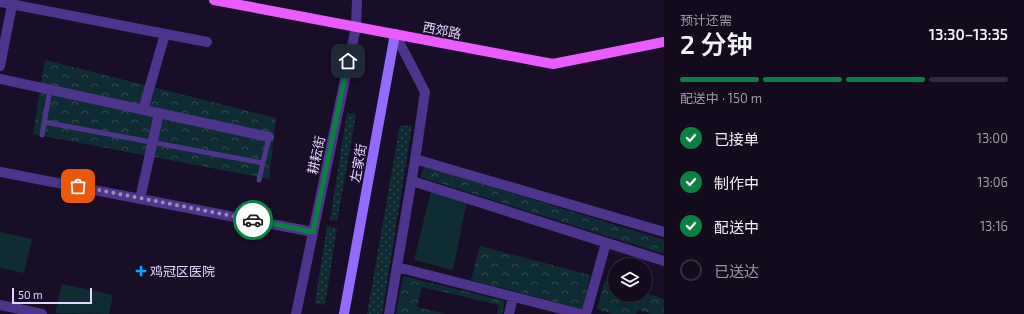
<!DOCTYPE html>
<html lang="zh">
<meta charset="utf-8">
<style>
body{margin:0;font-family:"Exo 2","Noto Sans SC",sans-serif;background:#1c1327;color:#f1f3f6;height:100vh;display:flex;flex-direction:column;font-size:15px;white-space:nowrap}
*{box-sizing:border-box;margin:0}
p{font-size:13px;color:#9d9aa4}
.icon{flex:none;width:22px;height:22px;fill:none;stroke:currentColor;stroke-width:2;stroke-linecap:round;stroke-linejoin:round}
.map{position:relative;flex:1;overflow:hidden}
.panel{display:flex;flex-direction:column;background:#130a1e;width:360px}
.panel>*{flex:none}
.controls{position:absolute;left:608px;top:258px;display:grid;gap:8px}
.controls a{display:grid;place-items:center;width:44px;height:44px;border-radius:50%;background:#130a1e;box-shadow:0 2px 6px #0003,0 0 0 1px #322b3c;font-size:20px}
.scale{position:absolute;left:12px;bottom:10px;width:80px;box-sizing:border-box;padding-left:4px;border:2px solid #e4d5ff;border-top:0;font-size:11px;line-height:14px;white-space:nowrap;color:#e4d5ff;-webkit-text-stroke:3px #190e28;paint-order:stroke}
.pin{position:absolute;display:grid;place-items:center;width:34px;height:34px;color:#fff;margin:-17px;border-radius:8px;box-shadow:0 2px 6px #0006}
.courier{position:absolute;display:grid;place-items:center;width:40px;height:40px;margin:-20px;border:3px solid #0b8043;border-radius:50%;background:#fff;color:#222;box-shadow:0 1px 5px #0007}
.head em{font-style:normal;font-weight:600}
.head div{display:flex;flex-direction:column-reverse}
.head{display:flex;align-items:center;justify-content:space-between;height:68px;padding:0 16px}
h1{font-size:26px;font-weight:600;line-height:30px}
.bar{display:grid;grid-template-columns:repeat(4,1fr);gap:6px 4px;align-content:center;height:48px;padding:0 16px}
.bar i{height:5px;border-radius:3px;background:#322b3c}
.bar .on{background:#0b8043}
.bar p{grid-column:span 4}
ol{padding:0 16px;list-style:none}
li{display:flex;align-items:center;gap:12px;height:44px}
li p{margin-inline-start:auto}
li .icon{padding:4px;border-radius:50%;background:#0b8043;color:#fff;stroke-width:4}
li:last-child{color:#9d9aa4}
li i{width:22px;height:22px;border:2px solid #322b3c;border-radius:50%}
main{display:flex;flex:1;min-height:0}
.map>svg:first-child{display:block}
.grass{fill:#102c33}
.park{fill:url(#park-crowns)}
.garden{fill:url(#garden-dots)}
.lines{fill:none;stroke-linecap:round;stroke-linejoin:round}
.service{stroke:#4d358b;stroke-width:5}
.minor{stroke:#4d358b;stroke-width:10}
.secondary{stroke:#936cff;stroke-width:10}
.primary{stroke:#ea5cff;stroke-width:10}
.done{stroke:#9d8fb4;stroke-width:4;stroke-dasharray:0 7.2}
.route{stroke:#0b8043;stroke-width:5}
.poi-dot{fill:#01a8ff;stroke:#190e28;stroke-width:1.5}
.labels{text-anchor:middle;stroke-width:3.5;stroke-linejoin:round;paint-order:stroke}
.street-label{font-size:13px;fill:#e4d5ff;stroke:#190e28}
.poi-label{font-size:13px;fill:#e4d5ff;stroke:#190e28;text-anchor:start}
</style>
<main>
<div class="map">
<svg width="664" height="314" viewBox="0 0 664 314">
<defs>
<pattern id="park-crowns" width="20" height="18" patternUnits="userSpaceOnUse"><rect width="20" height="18" fill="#102c33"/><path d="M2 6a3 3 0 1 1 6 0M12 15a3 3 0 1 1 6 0" fill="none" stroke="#334a52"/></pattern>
<pattern id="garden-dots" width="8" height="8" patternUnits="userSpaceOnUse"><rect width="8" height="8" fill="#102c33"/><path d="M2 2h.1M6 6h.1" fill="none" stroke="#334a52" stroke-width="1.8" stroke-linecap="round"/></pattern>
</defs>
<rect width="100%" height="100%" fill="#190e28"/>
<path class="grass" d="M431,191L467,201L453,270L414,260Z
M0,232L32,239L24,273L0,268Z
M62,284L113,295L109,314L55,313Z"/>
<path class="park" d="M45,60L276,118L269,179L33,134Z
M424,166L664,240V254L420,177Z
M480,246L590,275L583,309L471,280Z
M403,276L505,301L502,314H497L499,305L422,287L417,307L446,314H396Z
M605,281L615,284V295H645V293L664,299V314H653L638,310L636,314H613L597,309Z"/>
<path class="garden" d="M347,113L356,115L337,221L330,220Z
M400,125L412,126L382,314H367Z
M327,226L337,228L325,305L315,303Z"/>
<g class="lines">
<path class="service" d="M44,122L263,163
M42,135L50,90
M259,180L269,137"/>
<path class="minor" d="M0,2L207,42
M0,66L13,0
M0,79L269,137
M143,110L165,34
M415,159L664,232
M0,172L313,232
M412,181L664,261
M140,199L159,113
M397,267L581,314
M0,305L42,314
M296,314L356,27L357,0
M389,314L415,160L425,92L395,34
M509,314L513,297
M586,314L606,243"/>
<path class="secondary" d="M344,314L395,34"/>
<path class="primary" d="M214,0L553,64L664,42"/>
</g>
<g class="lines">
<path class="done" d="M78,186L253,220"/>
<path class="route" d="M253,220L313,232L348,61"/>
</g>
<path class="poi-dot" d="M139 265h4v4h4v4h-4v4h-4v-4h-4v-4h4z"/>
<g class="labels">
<g class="street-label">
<text transform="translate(442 30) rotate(11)" y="5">西郊路</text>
<text transform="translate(316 155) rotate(-78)" y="5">耕耘街</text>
<text transform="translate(358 163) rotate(-80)" y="5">左家街</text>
</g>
<g class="poi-label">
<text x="150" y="276">鸡冠区医院</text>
</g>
</g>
</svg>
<div class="controls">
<a><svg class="icon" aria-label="layers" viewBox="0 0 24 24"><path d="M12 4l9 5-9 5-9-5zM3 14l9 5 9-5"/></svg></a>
</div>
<div class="scale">50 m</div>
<div class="pin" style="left:78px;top:186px;background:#ea580c"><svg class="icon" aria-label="bag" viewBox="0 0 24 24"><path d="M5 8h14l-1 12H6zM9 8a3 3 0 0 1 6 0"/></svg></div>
<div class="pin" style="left:348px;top:61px;background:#1f2937"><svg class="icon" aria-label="home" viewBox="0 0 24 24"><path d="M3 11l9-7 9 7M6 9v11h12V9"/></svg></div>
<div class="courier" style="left:253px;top:220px"><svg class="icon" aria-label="car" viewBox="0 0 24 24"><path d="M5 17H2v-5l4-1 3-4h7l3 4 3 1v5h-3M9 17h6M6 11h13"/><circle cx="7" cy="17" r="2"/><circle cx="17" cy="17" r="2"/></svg></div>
</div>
<section class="panel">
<div class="head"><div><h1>2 分钟</h1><p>预计还需</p></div><em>13:30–13:35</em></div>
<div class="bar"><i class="on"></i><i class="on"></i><i class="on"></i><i></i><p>配送中 · 150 m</p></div>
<ol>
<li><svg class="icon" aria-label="check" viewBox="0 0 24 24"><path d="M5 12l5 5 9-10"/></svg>已接单<p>13:00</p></li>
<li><svg class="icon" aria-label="check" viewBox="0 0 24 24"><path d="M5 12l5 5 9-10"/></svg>制作中<p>13:06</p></li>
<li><svg class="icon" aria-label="check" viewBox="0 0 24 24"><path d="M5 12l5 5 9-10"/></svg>配送中<p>13:16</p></li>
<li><i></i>已送达</li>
</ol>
</section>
</main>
